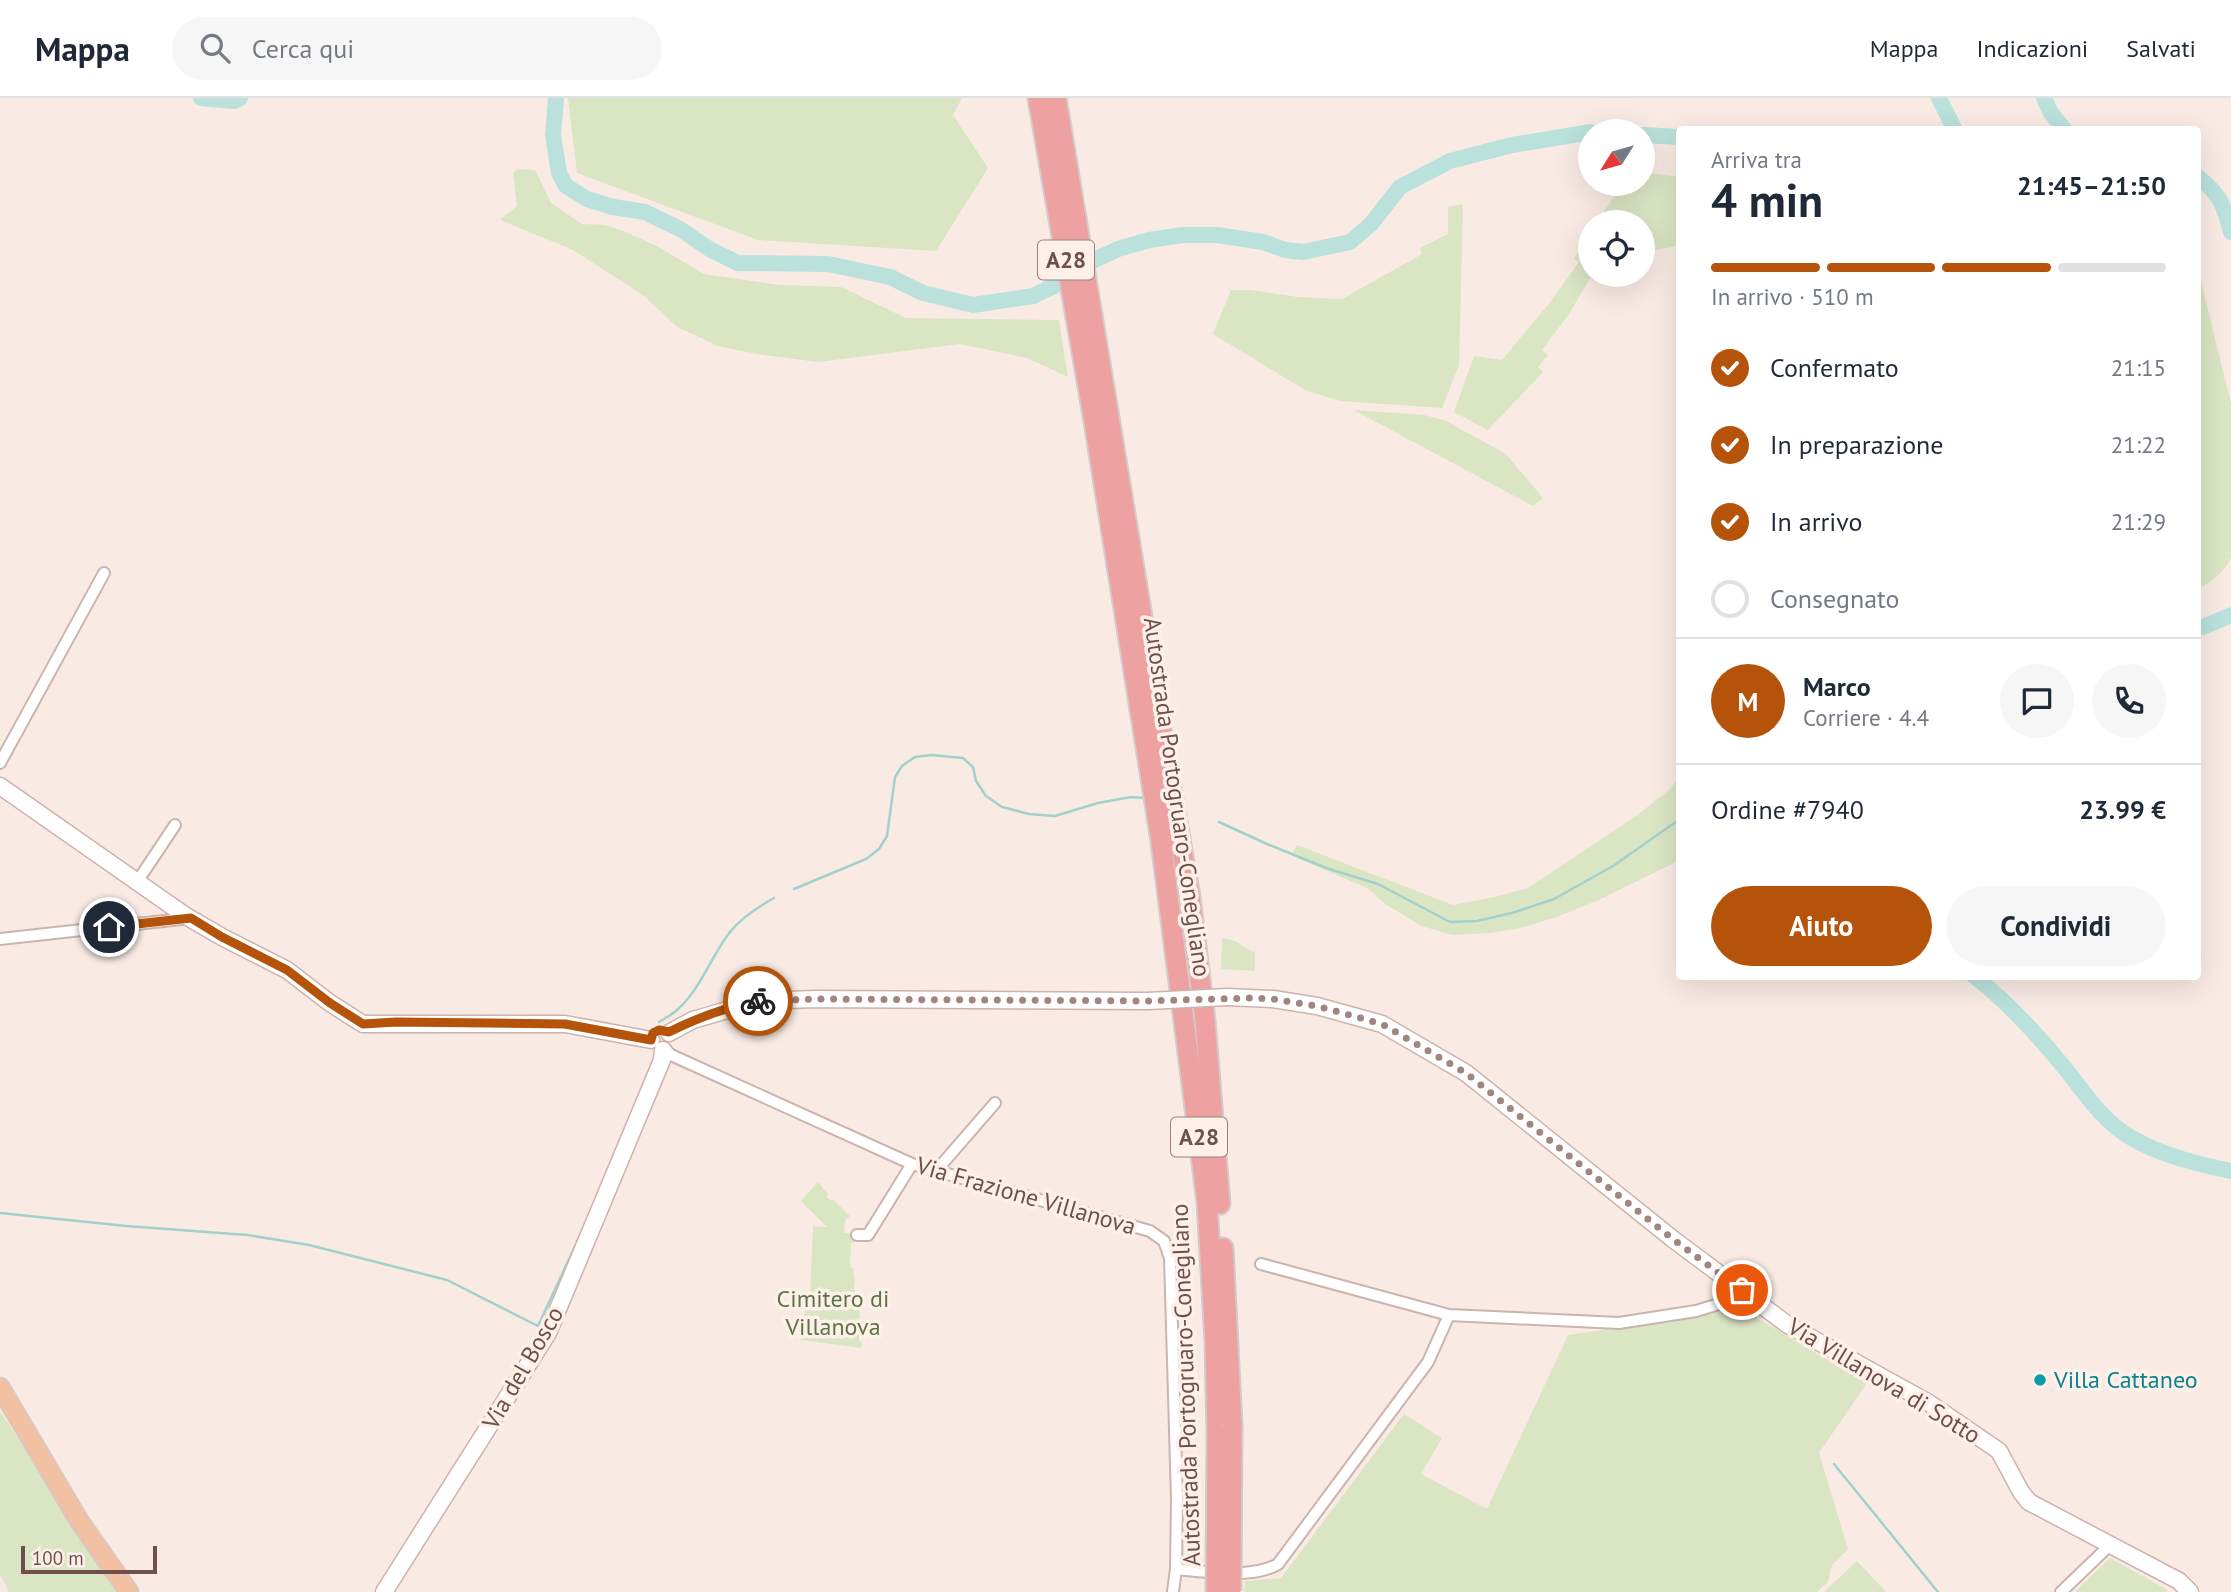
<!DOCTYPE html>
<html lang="it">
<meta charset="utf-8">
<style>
body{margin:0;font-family:"PT Sans",sans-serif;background:#f6f6f7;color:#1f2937;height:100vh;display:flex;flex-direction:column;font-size:26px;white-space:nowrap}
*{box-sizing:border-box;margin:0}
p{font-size:23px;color:#747a83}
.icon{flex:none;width:38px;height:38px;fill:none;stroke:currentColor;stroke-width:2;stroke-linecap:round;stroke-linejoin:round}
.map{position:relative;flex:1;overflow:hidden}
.details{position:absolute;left:1676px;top:28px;width:525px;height:854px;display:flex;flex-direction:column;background:#fff;border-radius:7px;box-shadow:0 7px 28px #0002}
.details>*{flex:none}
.needle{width:46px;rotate:233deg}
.fabs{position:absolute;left:1578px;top:21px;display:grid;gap:14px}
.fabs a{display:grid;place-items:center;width:77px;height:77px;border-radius:50%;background:#fff;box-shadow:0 7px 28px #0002;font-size:35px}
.scale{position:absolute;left:21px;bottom:18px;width:136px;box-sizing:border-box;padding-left:7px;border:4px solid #6f504c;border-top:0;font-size:19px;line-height:24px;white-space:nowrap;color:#6f504c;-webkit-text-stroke:5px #fdf0e9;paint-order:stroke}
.pin{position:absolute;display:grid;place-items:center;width:60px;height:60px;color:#fff;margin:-30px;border:4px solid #fff;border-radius:50%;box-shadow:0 2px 7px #0007}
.courier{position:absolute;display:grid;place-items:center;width:70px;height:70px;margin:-35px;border:5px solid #b45309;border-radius:50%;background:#fff;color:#222;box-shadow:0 2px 9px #0007}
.head em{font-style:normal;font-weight:700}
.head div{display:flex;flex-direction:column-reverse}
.head{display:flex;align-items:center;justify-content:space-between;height:119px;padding:0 35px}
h1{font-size:46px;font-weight:700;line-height:52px}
.bar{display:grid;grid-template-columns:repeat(4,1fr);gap:10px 7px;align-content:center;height:84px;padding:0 35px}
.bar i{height:9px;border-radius:5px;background:#e0e1e3}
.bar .current{background:#b45309}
.bar p{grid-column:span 4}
.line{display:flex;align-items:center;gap:18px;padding:0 35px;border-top:2px solid #e0e1e3}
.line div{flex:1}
.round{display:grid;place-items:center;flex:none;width:74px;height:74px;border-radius:37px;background:#f6f6f7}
ol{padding:0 35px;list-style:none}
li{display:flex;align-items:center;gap:21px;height:77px}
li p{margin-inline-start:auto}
li .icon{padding:7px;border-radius:50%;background:#b45309;color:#fff;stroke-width:4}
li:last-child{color:#747a83}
li i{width:38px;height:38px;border:4px solid #e0e1e3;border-radius:50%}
.action{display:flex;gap:14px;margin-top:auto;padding:14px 35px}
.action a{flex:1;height:80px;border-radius:42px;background:#b45309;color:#fff;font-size:28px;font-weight:700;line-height:80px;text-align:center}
.action a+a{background:#f6f6f7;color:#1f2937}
header{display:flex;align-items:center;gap:42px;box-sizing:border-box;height:98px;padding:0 35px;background:#fff;border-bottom:2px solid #e0e1e3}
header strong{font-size:33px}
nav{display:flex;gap:38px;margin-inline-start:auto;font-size:24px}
.search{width:490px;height:63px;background:#f6f6f7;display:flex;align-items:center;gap:18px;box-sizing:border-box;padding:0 24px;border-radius:38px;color:#747a83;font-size:26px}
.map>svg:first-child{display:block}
.green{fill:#dae5c4}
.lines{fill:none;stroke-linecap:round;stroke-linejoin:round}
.stream{stroke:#a2d1cd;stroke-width:2.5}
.river{stroke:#bae1dc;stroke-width:16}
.street-casing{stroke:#ccb4ae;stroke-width:14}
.secondary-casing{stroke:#ceb2ac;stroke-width:19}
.primary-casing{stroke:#d4cac9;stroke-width:21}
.highway-casing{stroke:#d4cac9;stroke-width:23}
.street{stroke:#fff;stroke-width:10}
.secondary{stroke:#fff;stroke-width:16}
.primary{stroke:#f2c0a2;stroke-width:18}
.highway{stroke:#eea1a1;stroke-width:19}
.secondary-bridge-casing{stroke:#ceb2ac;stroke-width:19;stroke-linecap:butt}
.highway-bridge-casing{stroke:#d4cac9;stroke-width:23;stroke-linecap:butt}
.secondary-bridge{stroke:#fff;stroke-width:16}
.highway-bridge{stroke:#eea1a1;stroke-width:19}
.done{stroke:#9f8681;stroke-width:7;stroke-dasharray:0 12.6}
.route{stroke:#b45309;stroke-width:9}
.culture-dot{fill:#0f9aa8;stroke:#fdf0e9;stroke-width:2.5}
.labels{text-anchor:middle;stroke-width:7;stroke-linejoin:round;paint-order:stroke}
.shield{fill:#fdf0e9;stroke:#9a807b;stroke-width:2}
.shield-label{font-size:23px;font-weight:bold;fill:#6f504c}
.street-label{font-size:24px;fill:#6f504c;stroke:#fdf0e9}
.park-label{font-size:24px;fill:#5f7446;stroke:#fdf0e9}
.culture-label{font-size:24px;fill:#0d838f;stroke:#fdf0e9;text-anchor:start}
</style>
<header>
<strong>Mappa</strong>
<div class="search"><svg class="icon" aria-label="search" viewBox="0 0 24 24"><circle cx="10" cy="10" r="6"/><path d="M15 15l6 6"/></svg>Cerca qui</div>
<nav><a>Mappa</a><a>Indicazioni</a><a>Salvati</a></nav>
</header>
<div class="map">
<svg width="2231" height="1494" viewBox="0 0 2231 1494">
<rect width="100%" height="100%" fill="#f9ebe4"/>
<path class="green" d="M568,0H962L953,17L988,70L936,153L758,142L577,75Z
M518,71L535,72L551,105L582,126L605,127L623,133L657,148L704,176L780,187L841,189L906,220L1059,222L1068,279L1027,260L960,246L818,264L757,256L718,248L677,229L643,197L573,152L500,122L517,108L513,75Z
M1643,74L1679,79L1680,121L1676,148L1643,155V124H1597L1622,86H1643Z
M1463,106L1459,267L1442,310L1340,303L1305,292L1213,236L1231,192H1251L1298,199L1342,201L1422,156L1420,150L1448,136V109Z
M1591,134L1592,177L1569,216L1542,252L1548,257L1538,269L1543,274L1488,332L1454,314L1474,258L1502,262L1551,203L1579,164L1574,161Z
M2198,171L2231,305V460C2224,474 2214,482 2200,490L2198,481Z
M1354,312L1424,317L1444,322L1506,356L1543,400L1533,408Z
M1680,678V762L1599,802L1556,819L1521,830L1490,835L1452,837L1422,828L1385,806L1369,791L1291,757L1297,747L1453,807L1495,799L1528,790L1636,718L1669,692Z
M1222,840L1235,843L1255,855V873L1221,871Z
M818,1084L828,1096L827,1099L831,1103L833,1101L850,1118L845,1123L844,1135L855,1136L854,1145H851L850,1169L853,1170L855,1181L854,1191L860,1205L859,1243L862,1244L861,1250L801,1242L807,1199H809L810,1196L813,1128L827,1129L801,1103Z
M1742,1211L1867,1285L1819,1355L1848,1451L1832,1467L1828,1484L1817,1494H1244L1245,1483L1281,1480L1404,1316L1442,1340L1421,1376L1487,1411L1568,1237Z
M0,1313L116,1494H9L0,1477Z
M2110,1460L2168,1492L2165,1494H2075Z
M1857,1463L1886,1494H1824Z"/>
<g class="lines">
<path class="stream" d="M1219,724L1267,746L1326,770L1378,786L1450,824L1477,823L1512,815L1554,801L1613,768L1680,721
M794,791L866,761L879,751L887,738L895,679L902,668L915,659L931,657L963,660L973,669L976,683L986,698L1002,709L1029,716L1055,718L1098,705L1131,699L1146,700
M659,924C665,920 672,917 677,912C701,891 711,858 730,834C742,819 758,809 774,800
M0,1115L126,1128L247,1137L309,1147L447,1182L538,1228L584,1129
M1834,1366L1938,1494"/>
<path class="river" d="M201,0L234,3L240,0
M556,0L553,37L559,75L566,88L587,101L613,109L645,114L680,131L711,152L738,165L828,166L890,179L923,195L973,207L1033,198L1054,188L1086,166L1118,151L1149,142L1183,137H1217L1263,144L1285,152L1303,154L1350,144L1371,126L1400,89L1450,63L1512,47L1591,34
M1939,0L1955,32
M2044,0L2051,15L2065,32
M1643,37L1680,39
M2198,79C2220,96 2224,107 2231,134
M2198,528L2203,529L2231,517
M1974,878C2010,906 2039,938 2068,974C2086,997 2103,1023 2130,1039C2160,1057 2197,1066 2231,1073"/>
<g class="street-casing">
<path id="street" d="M0,665L104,475
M137,784L175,727
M0,841L191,820
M666,952L671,957L912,1066L1150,1133L1164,1143L1170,1160L1177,1401L1176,1471L1173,1494
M936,1073L995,1005
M857,1137H868L912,1066
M1261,1166L1449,1217L1619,1225L1696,1213L1729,1203L1742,1192
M1176,1471C1205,1474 1254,1481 1278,1466L1428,1264L1449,1217
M2061,1494L2110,1447"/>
</g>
<g class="secondary-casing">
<path id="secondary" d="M0,688L186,818L222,839L287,872L330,905L363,926H565L651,942
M1227,899L1273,901L1317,908L1382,926L1466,975L1674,1142L1788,1227L1929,1305L1999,1353L2021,1394L2029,1404L2179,1483L2190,1494
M669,935L693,922L758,903L816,901L1148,903
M384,1494L548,1235L662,962L663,952"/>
</g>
<g class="primary-casing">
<path id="primary" d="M0,1289L80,1424L129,1494"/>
</g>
<g class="highway-casing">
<path id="highway" d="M1038,0L1094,323L1161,743L1207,1104L1215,1243L1217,1336
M1056,0L1154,591L1190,799L1205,923L1220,1106
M1223,1150L1232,1327"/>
</g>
<use href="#street" class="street"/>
<use href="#secondary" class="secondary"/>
<use href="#primary" class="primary"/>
<use href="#highway" class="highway"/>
<g class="secondary-bridge-casing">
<path id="secondary-bridge" d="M1148,903L1227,899"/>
</g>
<g class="highway-bridge-casing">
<path id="highway-bridge" d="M1231,1493L1232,1327
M1216,1494L1217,1336"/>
</g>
<use href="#secondary-bridge" class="secondary-bridge"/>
<use href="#highway-bridge" class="highway-bridge"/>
</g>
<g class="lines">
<path class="done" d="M758,903L816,901L1148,903L1250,900L1273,901L1317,908L1382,926L1466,975L1674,1142L1742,1192"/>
<path class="route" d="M109,829L191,820L222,839L287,872L330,905L363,926L396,924L565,926L651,942L653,935L659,932L669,934C697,920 727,909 758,903"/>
</g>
<circle class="culture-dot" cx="2040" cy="1282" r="7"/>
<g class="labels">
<g class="shield">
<rect x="1038" y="142.5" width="56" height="39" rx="5"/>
<rect x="1171" y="1019.5" width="56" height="39" rx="5"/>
</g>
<g class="shield-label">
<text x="1066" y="170">A28</text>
<text x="1199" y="1047">A28</text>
</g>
<g class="street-label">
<text transform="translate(1177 699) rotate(82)" y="8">Autostrada Portogruaro-Conegliano</text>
<text transform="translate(1026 1098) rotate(16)" y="8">Via Frazione Villanova</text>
<text transform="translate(523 1270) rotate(-60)" y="8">Via del Bosco</text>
<text transform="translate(1884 1283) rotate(31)" y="8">Via Villanova di Sotto</text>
<text transform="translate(1186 1287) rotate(-92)" y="8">Autostrada Portogruaro-Conegliano</text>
</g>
<g class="park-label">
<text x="833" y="1209">Cimitero di<tspan x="833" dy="28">Villanova</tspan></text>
</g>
<g class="culture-label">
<text x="2054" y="1290">Villa Cattaneo</text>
</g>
</g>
</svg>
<div class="fabs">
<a><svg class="needle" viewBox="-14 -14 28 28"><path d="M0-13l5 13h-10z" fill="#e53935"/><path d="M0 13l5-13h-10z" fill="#747a83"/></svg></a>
<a><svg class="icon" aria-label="locate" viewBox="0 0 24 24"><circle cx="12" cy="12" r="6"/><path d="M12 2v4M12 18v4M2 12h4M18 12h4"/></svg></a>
</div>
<div class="scale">100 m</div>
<div class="pin" style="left:1742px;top:1192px;background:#ea580c"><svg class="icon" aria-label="bag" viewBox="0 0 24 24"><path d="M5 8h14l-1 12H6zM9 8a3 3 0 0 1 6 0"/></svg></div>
<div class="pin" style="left:109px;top:829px;background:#1f2937"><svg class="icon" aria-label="home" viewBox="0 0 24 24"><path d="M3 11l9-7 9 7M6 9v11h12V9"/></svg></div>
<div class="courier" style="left:758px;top:903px"><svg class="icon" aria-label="bike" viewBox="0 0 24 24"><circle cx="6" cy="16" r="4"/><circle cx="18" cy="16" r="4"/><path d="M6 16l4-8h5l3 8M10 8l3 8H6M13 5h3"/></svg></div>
<section class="details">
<div class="head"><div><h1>4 min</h1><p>Arriva tra</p></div><em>21:45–21:50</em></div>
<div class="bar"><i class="current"></i><i class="current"></i><i class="current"></i><i></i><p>In arrivo · 510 m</p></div>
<ol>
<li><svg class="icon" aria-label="check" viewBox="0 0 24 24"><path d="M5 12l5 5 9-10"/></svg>Confermato<p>21:15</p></li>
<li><svg class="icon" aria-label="check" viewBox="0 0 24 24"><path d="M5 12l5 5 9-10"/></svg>In preparazione<p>21:22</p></li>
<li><svg class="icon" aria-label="check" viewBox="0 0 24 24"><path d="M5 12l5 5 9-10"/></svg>In arrivo<p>21:29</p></li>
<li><i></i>Consegnato</li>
</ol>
<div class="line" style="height:126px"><b class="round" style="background:#b45309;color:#fff">M</b><div><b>Marco</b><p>Corriere · 4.4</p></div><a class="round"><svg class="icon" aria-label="chat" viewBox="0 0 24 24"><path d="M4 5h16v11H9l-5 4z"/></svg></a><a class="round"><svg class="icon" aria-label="phone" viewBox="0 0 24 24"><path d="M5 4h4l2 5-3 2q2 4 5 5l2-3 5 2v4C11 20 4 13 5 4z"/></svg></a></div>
<div class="line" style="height:91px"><div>Ordine #7940</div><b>23.99 €</b></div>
<div class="action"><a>Aiuto</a><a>Condividi</a></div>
</section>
</div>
